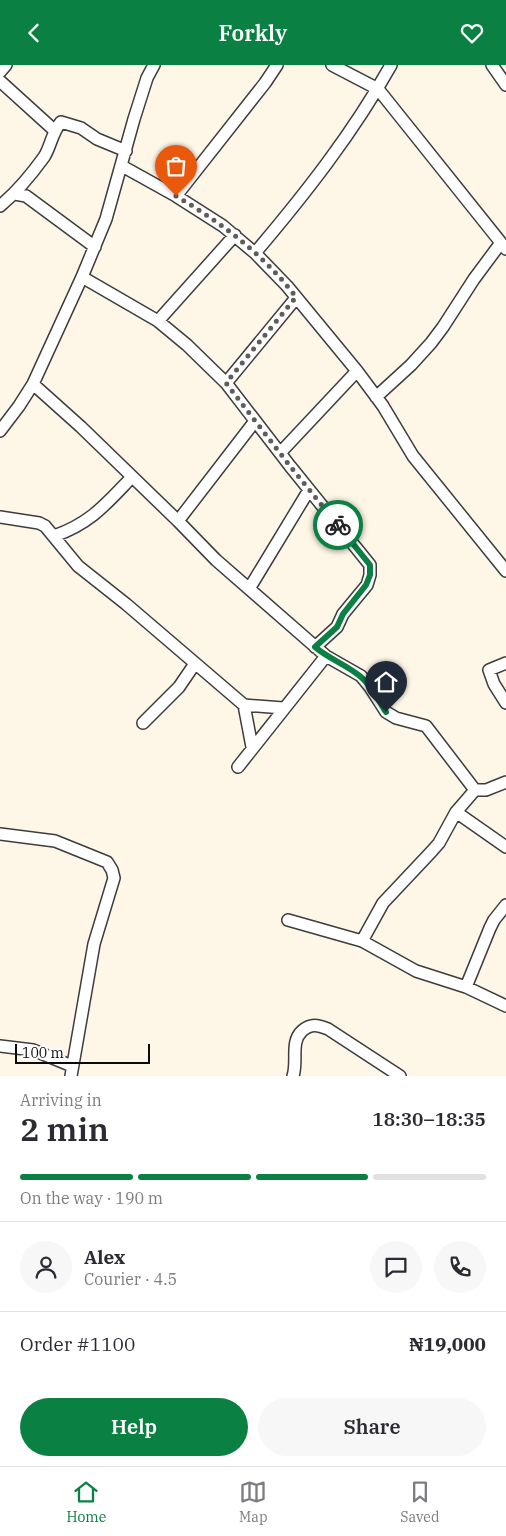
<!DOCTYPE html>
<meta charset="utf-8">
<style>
body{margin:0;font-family:"IBM Plex Serif",serif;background:#f7f7f7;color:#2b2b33;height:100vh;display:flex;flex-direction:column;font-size:19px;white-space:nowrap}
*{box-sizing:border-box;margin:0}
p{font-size:16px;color:#7c7c81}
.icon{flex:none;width:28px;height:28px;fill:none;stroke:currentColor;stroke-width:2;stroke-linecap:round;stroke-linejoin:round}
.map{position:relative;height:1011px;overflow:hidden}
.details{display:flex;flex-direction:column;background:#fff;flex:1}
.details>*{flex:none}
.scale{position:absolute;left:15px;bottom:12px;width:135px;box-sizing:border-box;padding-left:5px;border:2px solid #0a0a0a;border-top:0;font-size:14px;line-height:18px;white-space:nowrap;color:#0a0a0a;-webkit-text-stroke:4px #fff;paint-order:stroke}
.pin{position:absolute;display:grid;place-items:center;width:42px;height:42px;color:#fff;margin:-51px -21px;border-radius:50% 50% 50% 0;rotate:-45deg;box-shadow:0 0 5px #0007}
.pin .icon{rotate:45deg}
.courier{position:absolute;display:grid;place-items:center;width:50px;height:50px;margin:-25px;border:4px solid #0b8043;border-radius:50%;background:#fff;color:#222;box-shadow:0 1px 6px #0007}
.head em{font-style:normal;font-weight:600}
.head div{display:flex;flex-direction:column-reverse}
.head{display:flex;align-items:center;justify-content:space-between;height:85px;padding:0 20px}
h1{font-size:32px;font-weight:600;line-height:38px}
.bar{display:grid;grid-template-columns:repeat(4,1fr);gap:8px 5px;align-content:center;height:60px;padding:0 20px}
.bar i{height:6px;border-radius:4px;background:#e1e1e2}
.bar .active{background:#0b8043}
.bar p{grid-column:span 4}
.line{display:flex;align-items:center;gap:12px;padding:0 20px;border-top:1px solid #e1e1e2}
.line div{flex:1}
.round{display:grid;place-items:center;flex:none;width:52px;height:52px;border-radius:26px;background:#f7f7f7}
.cta{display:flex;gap:10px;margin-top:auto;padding:10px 20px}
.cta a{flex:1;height:58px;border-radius:30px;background:#0b8043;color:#fff;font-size:20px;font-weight:600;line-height:58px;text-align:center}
.cta a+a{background:#f7f7f7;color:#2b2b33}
header{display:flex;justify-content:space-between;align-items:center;height:65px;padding:0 20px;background:#0b8043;color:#fff;font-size:22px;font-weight:600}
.tabs{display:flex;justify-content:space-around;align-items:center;height:70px;border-top:1px solid #e1e1e2;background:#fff;font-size:14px;color:#7c7c81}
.tabs a{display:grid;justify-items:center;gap:2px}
.tabs .active{color:#0b8043}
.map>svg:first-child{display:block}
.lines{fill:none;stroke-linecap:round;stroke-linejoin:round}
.minor-casing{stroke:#3d3d3d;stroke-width:14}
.minor{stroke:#fff;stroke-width:11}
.done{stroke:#5f5d57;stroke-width:5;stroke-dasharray:0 9}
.route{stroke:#0b8043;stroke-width:6}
</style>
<header><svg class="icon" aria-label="back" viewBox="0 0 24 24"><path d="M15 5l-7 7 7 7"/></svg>Forkly<svg class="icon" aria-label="heart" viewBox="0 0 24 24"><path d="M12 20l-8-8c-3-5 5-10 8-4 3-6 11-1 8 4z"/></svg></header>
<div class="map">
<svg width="506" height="1011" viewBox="0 0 506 1011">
<rect width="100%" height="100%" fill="#fef6e7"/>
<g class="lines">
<g class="minor-casing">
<path id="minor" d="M332,0L378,24L506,184
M492,0L506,20
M0,7L6,0
M0,16L54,65
M122,101L176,131L223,161L255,188L287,221L357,306L383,341L413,391L506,506
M15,129L26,131L95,182
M176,131L265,18L277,0
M0,141C17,127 31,110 44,92C51,81 52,67 61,57L81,63L97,74L126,86
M255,188C305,129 353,68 391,0
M82,212L158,256L187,280L226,318L290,401L370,500V510L367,520L343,549L337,562L315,582
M158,256L235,170
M226,318L296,233
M33,319L81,362L178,456L216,495L326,591L361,611L370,622L386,647L396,653L426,661L475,725
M376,332L411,300L431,278L443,262L474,214L500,179
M0,366L19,341L33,319L82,212L106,154L134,54L147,13L154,0
M280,388L357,306
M0,452L39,458L45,461L78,501L126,539L244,640L283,643
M178,456L255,356
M54,471C91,458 106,439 132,412
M249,524L309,425
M506,598L489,605L494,619L506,638
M244,640L252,682
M143,658L179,622L194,600
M238,702L326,591
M456,747L506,782
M0,769L55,776L107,797L112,805L114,813L94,879L71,1011
M288,855L362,876L416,906L466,922L506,941
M362,876L383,838L432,786L439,778L456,747L475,725H486L506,717
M466,922L490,863L494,855L506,840
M0,981L33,985L72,1001
M293,1011C298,996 290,977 302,966C311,958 318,960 328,964L400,1011"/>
</g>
<use href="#minor" class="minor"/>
</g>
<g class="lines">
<path class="done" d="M176,131C222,158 264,190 296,232L226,318L290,401L338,460"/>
<path class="route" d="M338,460L370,500V510L366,520L343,549L337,562L315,582C329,594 347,600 361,612C372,621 379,636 386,647"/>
</g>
</svg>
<div class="scale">100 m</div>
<div class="pin" style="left:176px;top:131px;background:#ea580c"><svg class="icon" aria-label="bag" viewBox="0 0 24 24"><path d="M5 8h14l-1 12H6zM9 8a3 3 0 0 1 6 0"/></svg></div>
<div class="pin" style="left:386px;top:647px;background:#1f2937"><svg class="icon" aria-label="home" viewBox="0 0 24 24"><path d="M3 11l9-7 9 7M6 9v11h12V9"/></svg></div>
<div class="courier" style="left:338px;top:460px"><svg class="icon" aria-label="bike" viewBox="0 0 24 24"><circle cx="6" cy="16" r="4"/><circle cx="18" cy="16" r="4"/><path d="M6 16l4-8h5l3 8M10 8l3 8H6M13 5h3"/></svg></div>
</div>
<section class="details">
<div class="head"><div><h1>2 min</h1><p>Arriving in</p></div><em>18:30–18:35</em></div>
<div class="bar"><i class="active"></i><i class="active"></i><i class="active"></i><i></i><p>On the way · 190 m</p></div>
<div class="line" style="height:90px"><a class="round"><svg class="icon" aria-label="person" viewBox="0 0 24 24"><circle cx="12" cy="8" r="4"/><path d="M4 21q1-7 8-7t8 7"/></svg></a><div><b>Alex</b><p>Courier · 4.5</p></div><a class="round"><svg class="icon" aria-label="chat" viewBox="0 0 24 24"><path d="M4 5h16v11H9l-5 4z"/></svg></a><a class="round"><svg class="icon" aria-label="phone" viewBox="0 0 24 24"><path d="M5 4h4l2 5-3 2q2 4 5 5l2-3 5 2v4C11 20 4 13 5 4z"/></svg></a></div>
<div class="line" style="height:65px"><div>Order #1100</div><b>₦19,000</b></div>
<div class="cta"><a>Help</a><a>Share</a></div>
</section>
<nav class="tabs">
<a class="active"><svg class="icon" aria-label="home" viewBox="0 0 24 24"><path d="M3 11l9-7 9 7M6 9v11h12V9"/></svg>Home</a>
<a><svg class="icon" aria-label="map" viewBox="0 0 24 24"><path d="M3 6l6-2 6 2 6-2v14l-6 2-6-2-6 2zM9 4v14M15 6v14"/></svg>Map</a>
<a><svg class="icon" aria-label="saved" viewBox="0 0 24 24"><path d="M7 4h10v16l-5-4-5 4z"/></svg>Saved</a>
</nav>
